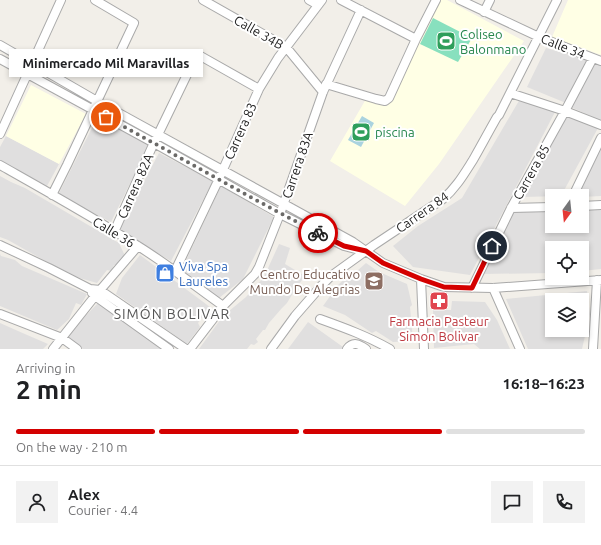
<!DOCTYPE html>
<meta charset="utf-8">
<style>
body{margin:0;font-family:Ubuntu,sans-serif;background:#f2f2f2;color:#202124;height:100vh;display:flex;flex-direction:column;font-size:15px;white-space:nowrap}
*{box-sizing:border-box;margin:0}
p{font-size:13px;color:#757577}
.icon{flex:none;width:22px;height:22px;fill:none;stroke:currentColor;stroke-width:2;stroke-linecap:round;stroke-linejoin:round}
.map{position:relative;height:349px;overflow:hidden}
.side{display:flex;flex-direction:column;background:#fff;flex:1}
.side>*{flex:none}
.needle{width:26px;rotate:195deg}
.tools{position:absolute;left:545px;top:189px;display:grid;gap:8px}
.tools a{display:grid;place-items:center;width:44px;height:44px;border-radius:0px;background:#fff;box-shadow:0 2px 6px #0003;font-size:20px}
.pin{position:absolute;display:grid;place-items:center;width:34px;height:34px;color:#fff;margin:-17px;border:2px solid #fff;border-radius:50%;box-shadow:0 1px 4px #0007}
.courier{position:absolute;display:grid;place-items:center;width:40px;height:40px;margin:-20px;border:3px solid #d40000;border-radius:50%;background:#fff;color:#222;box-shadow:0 1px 5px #0007}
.bubble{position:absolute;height:28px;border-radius:0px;background:#fff;box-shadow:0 2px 6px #0003;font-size:13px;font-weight:700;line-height:28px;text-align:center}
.head em{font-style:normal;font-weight:700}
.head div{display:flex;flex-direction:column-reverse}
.head{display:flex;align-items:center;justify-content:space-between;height:68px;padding:0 16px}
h1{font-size:26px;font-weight:700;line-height:30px}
.bar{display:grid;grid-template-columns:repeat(4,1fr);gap:6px 4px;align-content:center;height:48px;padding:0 16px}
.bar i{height:5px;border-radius:3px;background:#e0e0e0}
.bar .current{background:#d40000}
.bar p{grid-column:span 4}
.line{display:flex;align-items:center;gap:10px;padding:0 16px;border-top:1px solid #e0e0e0}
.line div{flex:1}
.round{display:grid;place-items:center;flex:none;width:42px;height:42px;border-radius:0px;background:#f2f2f2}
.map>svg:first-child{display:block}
.residential{fill:#e0dfdf;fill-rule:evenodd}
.education{fill:#ffffe5}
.pitch{fill:#88e0be}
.water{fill:#aad3df}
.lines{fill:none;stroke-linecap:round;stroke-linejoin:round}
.minor-casing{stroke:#a9a9a9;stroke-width:10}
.minor{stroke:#fff;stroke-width:8}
.done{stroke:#6b6a68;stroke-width:4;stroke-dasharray:0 7.2}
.route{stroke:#d40000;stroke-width:5}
.labels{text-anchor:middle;stroke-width:4;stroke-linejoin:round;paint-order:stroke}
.street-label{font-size:13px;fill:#222;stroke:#fff}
.leisure-label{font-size:13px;fill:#27864d;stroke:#fff;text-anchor:start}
.shop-label{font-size:13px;fill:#366cbe;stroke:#fff;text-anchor:start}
.education-label{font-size:13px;fill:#785e54;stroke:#fff;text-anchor:end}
.health-label{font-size:13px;fill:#be3a42;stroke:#fff}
.neighbourhood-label{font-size:14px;letter-spacing:1px;fill:#555;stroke:#fff}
</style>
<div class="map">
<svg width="601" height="349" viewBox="0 0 601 349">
<rect width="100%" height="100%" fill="#f2efe9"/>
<path class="residential" d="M546,48L590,61L566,103L527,87Z
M596,62L601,64V121L571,107Z
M520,99L555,112L470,275L413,267L393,246L418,226L462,198Z
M563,115L598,128L561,196L523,197Z
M97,118L149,145L111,222L58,195Z
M6,136L59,164L47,186L0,162V147Z
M601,146V196L582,197V196H578Z
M159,153L213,181L171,261L118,231Z
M0,176L11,182L25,188L119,243L125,256L118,265H114L111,271L107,270L97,283L76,277L47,262L8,240L0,237Z
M221,186L274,217L243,279L219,298L181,271Z
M601,206V269L582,271V248H552V273L482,274L512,212L552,208V226H582V207Z
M279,244L290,248L285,264L305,276L296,288L287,303L282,308L269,323L265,330H263L256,339L258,342L254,345L251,344L247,349H199L223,316L246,297L264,277Z
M0,254L1,256L15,260L22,266L87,294L81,305L76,303L69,319L57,330L0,306Z
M140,255L210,307L198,323L200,327L187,344L116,294L122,278Z
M366,263L379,272L407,284L412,305L410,307L413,341L393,342L376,331L372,333L345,315L323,306L338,285L353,271H357Z
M587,291L590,314L582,349H528L506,299ZM552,300H582V330H552Z
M452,301L485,302L497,320L510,349H480L474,344L434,348L433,310H451Z
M99,302L162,349H83L65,337Z
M308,322L343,347L342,349H288Z
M0,323L18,331L48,344L43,349H0Z"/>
<path class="education" d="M439,0H447L524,41L439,164L405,206L330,161L366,99L387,106Z
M568,0H601V55L552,37Z
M31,85L86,114L59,164L6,136Z"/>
<path class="pitch" d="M433,18L472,38L458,62L420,44Z"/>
<path class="water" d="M362,116L374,123L361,147L348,140Z"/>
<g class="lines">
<g class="minor-casing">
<path id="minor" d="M203,0L286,47L323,92
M309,0L318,5
M341,0L416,39
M460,0L539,37L601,61
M484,12L490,0
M0,45L97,101L353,242L383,263L421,279L444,287L493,288L601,280
M0,59L154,143L280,214L344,246L363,251
M326,84L376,99L385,101L389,98L416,39L436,0
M510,93L565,111L601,125
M0,134L61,0
M0,165C46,191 93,217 138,246C167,264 195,286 223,306
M52,195L67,165L134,23L95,0
M573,196L601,138
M582,206L601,205
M511,208L552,207
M114,232L152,147L197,54L259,89
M0,245L49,268L90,289L100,290L186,349
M175,271L217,183L259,89L278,58L322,0
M421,279L424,349
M472,288L511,208L565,111L593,58
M493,288L520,349
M92,293L95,296L169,349
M0,314L62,338L77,349
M320,319C345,328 367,336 390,349
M53,349L95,296L138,246
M190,349L223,306L255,274L259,267L280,214L323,92L361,10
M271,349L295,316L322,285L331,276L374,245L443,199C456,188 464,174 473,160C481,146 489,131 497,117L499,115L557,0
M347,349C353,341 359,344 366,349
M593,349L597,280"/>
</g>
<use href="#minor" class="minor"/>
</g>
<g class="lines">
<path class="done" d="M106,117C177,155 246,196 318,233"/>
<path class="route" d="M318,233L344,246L366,251L383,263L421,279L444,287L472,288L492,246"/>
</g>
<defs>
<g id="stadium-square" transform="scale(1)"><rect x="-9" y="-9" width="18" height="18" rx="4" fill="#2e9e5b" stroke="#fff"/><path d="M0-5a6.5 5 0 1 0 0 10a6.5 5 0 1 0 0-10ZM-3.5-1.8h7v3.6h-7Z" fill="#fff"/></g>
<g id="shop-square" transform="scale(1)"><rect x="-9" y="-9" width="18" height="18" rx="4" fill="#3f7fe0" stroke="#fff"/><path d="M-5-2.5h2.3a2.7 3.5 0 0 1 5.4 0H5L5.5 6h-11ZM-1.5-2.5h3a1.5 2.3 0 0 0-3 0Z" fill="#fff"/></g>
<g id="school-square" transform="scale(1)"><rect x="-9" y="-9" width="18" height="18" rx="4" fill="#8d6e63" stroke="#fff"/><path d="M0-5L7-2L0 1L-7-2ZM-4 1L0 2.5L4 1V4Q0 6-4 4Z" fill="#fff"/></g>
<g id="pharmacy-square" transform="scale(1)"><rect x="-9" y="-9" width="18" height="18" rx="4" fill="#e0444e" stroke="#fff"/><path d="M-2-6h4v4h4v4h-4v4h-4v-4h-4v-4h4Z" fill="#fff"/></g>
</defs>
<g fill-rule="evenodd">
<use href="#stadium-square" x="446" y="41"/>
<use href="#stadium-square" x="361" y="132"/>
<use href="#shop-square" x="165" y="273"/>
<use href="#school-square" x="374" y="281"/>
<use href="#pharmacy-square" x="439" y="301"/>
</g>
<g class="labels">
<g class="street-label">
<text transform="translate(259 32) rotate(30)" y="5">Calle 34B</text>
<text transform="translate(563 46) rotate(22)" y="5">Calle 34</text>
<text transform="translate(240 131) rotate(-66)" y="5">Carrera 83</text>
<text transform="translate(297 165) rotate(-71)" y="5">Carrera 83A</text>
<text transform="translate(531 172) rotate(-61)" y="5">Carrera 85</text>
<text transform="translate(135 186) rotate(-66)" y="5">Carrera 82A</text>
<text transform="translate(422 212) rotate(-35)" y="5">Carrera 84</text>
<text transform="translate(114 232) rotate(31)" y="5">Calle 36</text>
</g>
<g class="leisure-label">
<text x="460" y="39">Coliseo<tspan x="460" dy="15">Balonmano</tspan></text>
<text x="375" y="137">piscina</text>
</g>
<g class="shop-label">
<text x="179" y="271">Viva Spa<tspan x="179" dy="15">Laureles</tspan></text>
</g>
<g class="education-label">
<text x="360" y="279">Centro Educativo<tspan x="360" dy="15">Mundo De Alegrias</tspan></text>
</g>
<g class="health-label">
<text x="439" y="326">Farmacia Pasteur<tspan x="439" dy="15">Simon Bolivar</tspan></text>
</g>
<g class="neighbourhood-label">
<text x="172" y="319">SIMÓN BOLIVAR</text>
</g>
</g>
</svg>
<div class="tools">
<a><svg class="needle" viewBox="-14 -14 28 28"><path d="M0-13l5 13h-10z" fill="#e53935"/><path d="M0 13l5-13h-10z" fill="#757577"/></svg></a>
<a><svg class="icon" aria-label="locate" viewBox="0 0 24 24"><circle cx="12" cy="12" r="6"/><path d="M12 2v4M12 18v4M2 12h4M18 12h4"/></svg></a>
<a><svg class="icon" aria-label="layers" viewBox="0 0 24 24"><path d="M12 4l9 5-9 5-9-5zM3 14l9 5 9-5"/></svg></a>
</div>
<div class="pin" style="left:106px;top:117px;background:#ea580c"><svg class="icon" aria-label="bag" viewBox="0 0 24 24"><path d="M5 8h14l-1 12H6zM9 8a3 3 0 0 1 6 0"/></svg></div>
<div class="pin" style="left:492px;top:246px;background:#1f2937"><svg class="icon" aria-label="home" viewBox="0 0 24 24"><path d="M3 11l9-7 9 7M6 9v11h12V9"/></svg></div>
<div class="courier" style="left:318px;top:233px"><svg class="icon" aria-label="bike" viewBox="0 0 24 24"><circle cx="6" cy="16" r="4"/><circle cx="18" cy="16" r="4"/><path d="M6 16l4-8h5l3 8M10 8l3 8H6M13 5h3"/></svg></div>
<div class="bubble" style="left:9px;top:49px;width:194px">Minimercado Mil Maravillas</div>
</div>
<section class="side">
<div class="head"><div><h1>2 min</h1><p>Arriving in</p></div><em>16:18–16:23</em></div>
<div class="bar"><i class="current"></i><i class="current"></i><i class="current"></i><i></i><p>On the way · 210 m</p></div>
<div class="line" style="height:72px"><a class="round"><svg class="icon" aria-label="person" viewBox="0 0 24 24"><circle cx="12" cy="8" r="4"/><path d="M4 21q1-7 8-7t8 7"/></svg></a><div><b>Alex</b><p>Courier · 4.4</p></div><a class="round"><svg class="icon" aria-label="chat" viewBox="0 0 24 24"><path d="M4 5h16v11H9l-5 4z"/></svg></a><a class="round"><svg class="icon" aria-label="phone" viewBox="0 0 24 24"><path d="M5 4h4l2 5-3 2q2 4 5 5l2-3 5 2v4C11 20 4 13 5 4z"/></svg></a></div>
</section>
